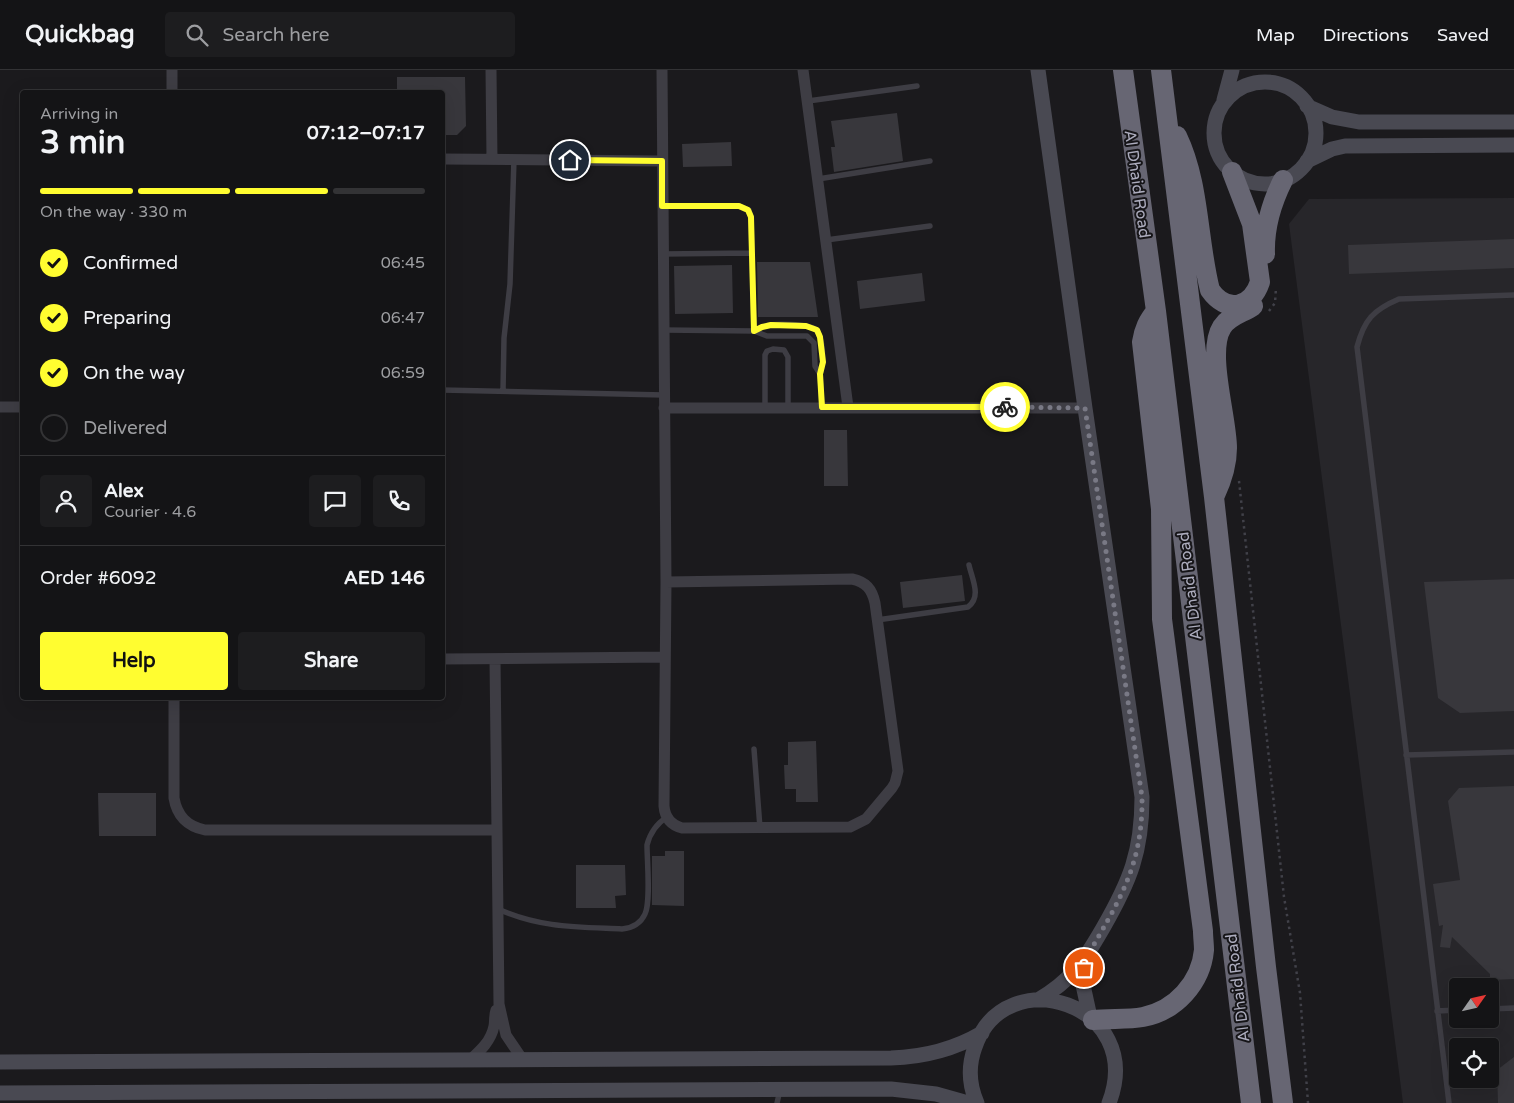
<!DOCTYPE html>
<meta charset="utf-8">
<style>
body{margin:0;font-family:"Varela Round",sans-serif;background:#1d1d1f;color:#f1f3f6;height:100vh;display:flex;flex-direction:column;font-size:19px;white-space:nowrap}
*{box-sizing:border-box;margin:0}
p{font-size:16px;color:#9d9ea1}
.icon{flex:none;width:28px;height:28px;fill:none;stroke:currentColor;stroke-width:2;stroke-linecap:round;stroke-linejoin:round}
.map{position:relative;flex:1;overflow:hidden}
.drawer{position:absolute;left:20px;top:20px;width:425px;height:610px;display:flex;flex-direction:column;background:#141416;border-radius:5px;box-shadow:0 5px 20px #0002,0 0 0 1px #333335}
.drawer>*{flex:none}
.needle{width:32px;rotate:56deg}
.controls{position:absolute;left:1449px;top:908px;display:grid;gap:10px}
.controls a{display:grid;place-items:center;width:50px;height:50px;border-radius:5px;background:#141416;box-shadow:0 5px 20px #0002,0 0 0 1px #333335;font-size:25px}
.pin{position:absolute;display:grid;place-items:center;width:42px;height:42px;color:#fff;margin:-21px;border:2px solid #fff;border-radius:50%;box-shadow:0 1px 5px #0007}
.courier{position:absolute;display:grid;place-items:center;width:50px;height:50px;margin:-25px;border:4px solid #fffd30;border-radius:50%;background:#fff;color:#222;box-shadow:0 1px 6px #0007}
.head em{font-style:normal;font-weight:700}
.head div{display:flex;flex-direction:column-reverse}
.head{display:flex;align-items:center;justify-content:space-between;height:85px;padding:0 20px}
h1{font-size:32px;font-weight:700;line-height:38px}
.bar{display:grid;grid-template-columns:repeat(4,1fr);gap:8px 5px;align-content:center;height:60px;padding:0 20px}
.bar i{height:6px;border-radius:4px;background:#333335}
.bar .active{background:#fffd30}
.bar p{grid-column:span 4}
.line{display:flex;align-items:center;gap:12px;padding:0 20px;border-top:1px solid #333335}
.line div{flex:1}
.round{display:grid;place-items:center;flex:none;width:52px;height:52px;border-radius:5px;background:#1d1d1f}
ol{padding:0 20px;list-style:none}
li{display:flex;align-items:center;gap:15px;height:55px}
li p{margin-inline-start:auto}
li .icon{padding:5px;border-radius:50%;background:#fffd30;color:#111;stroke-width:4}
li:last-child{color:#9d9ea1}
li i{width:28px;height:28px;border:2px solid #333335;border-radius:50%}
.cta{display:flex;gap:10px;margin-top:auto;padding:10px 20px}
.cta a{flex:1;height:58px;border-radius:5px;background:#fffd30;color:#111;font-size:20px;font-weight:700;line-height:58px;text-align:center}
.cta a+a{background:#1d1d1f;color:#f1f3f6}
header{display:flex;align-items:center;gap:30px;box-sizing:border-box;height:70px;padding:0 25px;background:#141416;border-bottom:1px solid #333335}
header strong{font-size:24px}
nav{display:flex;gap:28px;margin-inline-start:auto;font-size:18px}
.search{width:350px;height:45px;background:#1d1d1f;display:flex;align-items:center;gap:12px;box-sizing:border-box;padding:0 18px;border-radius:5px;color:#9d9ea1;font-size:19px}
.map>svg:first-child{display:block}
.built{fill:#27262a;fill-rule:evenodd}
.building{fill:#38373c}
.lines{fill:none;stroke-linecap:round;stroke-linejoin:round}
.path{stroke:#414149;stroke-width:2.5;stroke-dasharray:2.5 4;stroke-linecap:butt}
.lane{stroke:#3e3d44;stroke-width:5.5}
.street{stroke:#3e3d44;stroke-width:11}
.secondary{stroke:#494952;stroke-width:15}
.highway{stroke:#676673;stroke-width:20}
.done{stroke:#797985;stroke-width:5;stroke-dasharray:0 9}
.route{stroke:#fffd30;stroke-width:6}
.labels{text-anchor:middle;stroke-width:4;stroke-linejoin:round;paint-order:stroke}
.street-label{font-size:16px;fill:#acacbd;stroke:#161518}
</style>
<header>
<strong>Quickbag</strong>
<div class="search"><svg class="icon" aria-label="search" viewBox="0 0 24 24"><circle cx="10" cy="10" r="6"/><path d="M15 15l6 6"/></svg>Search here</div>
<nav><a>Map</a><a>Directions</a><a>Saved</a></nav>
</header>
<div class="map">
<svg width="1514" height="1033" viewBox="0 0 1514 1033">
<rect width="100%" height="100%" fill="#1b1a1d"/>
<path class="built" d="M1514,128V1033H1403L1289,154L1309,129ZM1458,916H1490V949H1458ZM1458,976H1490V1009H1458Z"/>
<path class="building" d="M397,7H465L466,56L457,65H442V22H397Z
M897,43L903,91L834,102L831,77H835L831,51Z
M731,72L732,96L683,97L682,74Z
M1514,169V198L1349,204L1348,175Z
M757,192H810L818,247H758Z
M732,195L733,243L675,244L674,196Z
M922,203L925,231L860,239L857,211Z
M824,360H847L848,416H824Z
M962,505L965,531L903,538L900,512Z
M1514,509V641L1460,643L1438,628L1424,512Z
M816,671L818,732H796V719H785L784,695H788V672Z
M1514,716V909L1490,910V904L1452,867L1450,878L1440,877L1443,855L1439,856L1433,814L1460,810L1448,731L1459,718Z
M98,723H156V766H99Z
M665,781H684V836L652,835V786H665Z
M576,795H625L626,825L615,826L616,838H576Z
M1514,987V1033H1498L1497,1000Z"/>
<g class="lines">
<path class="path" d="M1269,241L1275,233L1276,218
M1239,411L1284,827L1300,923L1308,1033"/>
<path class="lane" d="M808,31L917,16
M818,109L930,91
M662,136H739L749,140L751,147L754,261
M826,170L930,156
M663,184L752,183
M664,260L754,261L767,266H807L814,273L815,296L820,304L822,337
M754,261C758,259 761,257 765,256C774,253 808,254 815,259C824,267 824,295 820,304
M442,320L664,325
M503,321L504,268L510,214L514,89
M765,337V285L767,281L773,279L784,280L788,287V337
M877,550L968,537C982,527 972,509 969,495
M754,679L760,758
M1406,685L1514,682
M498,839C540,858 578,857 622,859C632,858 641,853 645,844C651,831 647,792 647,775C650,763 656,754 667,747
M1490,939L1514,938
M1437,941L1458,940
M777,1033L780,1020
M1449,1033L1357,277C1364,250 1373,240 1399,229L1514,225"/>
<path class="street" d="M491,0L492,89
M662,0L666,512
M803,0L848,337
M172,22V0
M442,89L662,91
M0,337H22
M664,338H1085
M852,509C866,512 872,519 875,533L898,701L895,713L892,718L866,749L850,757L682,758C671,755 665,748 664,736L666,512Z
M442,589L665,587
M495,589L499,934L506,965L523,990
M174,628V728C177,746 187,756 205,760H497
M470,990C481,980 491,971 494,956C495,951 494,945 496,940"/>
<path class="secondary" d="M1214 63a51 51 0 1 1 102 0a51 51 0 1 1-102 0Z
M1224,30L1232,0
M1307,36L1332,47L1359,52H1514
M1307,91L1332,79L1345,76L1514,75
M1085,890L1083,915L1090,947
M1038,930C1072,910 1084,891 1103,858C1130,811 1142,782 1142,727L1085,338L1038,0
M0,992L891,988C924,987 953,980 982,963
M0,1023L891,1019L936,1024L968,1033
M977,1033C969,1015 968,996 975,977C1005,889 1147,934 1109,1033"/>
<path class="highway" d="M1123,0L1156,241L1251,1033
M1161,0L1214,427L1266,897L1283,1033
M1177,66C1200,114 1197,169 1210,220C1226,243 1251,239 1260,212L1252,154L1232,102
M1265,184C1264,157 1271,134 1283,110
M1215,425C1222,410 1227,395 1227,378C1227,347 1206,282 1222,257C1230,245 1243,243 1253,236
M1093,950C1109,948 1127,950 1143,947C1175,941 1201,913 1204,880C1204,874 1203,867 1203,861L1162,549L1161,439L1142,272C1144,259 1148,251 1156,241"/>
</g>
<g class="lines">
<path class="done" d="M1005,337L1085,338L1142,727C1143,797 1118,832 1085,890L1084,898"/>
<path class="route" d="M570,90L662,91V136H739L748,140L751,147L754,261L762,257L771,255L806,256L817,260L820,267L823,292L820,304L822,337H1005"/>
</g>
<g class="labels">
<g class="street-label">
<text transform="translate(1138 114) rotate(82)" y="6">Al Dhaid Road</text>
<text transform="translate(1189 516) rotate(-97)" y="6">Al Dhaid Road</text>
<text transform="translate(1237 918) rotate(-97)" y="6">Al Dhaid Road</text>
</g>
</g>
</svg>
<div class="controls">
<a><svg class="needle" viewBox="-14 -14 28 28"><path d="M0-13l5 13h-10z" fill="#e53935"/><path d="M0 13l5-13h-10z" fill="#9d9ea1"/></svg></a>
<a><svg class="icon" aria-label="locate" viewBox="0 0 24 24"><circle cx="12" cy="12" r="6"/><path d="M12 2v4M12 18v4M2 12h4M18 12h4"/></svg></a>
</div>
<div class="pin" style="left:1084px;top:898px;background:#ea580c"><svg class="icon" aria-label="bag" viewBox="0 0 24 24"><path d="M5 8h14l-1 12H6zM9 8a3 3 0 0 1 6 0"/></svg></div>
<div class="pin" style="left:570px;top:90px;background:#1f2937"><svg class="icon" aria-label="home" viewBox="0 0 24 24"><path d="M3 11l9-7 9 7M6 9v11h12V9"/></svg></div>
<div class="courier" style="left:1005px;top:337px"><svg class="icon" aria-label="bike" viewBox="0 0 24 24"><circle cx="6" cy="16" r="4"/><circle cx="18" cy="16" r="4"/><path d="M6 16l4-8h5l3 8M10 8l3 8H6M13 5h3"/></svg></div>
<section class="drawer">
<div class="head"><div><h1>3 min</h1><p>Arriving in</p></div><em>07:12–07:17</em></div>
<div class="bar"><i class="active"></i><i class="active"></i><i class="active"></i><i></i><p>On the way · 330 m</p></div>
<ol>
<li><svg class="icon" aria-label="check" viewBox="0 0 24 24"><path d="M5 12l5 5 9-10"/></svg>Confirmed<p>06:45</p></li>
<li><svg class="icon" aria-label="check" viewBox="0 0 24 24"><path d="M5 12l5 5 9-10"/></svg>Preparing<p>06:47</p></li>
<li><svg class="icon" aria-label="check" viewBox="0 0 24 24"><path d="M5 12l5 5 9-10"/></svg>On the way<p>06:59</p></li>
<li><i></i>Delivered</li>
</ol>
<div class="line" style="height:90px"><a class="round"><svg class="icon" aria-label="person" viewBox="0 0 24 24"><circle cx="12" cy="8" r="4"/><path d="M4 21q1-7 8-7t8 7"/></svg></a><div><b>Alex</b><p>Courier · 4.6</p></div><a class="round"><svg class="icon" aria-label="chat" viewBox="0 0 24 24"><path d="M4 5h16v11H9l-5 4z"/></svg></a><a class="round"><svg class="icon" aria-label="phone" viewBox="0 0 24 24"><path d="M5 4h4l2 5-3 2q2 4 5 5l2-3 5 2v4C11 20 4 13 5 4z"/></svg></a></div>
<div class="line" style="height:65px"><div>Order #6092</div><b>AED 146</b></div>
<div class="cta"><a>Help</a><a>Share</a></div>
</section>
</div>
